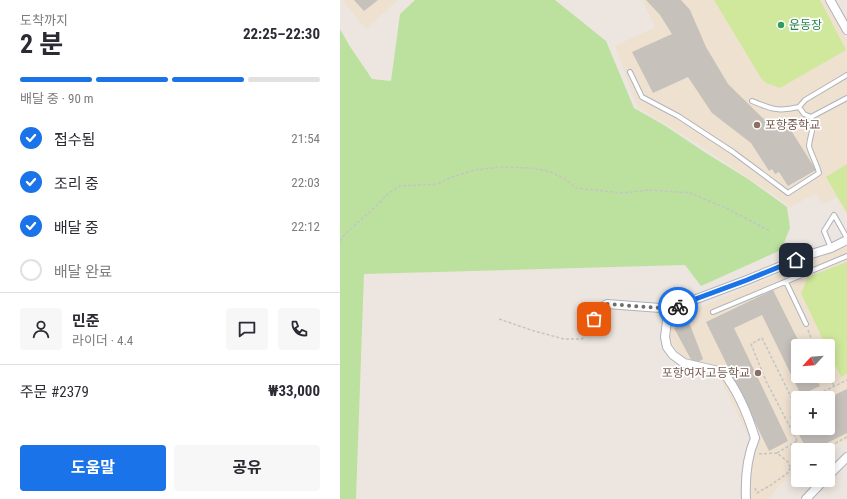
<!DOCTYPE html>
<html lang="ko">
<meta charset="utf-8">
<style>
body{margin:0;font-family:"Roboto Condensed","Noto Sans KR",sans-serif;background:#f7f7f7;color:#2b2b33;height:100vh;display:flex;flex-direction:column;font-size:15px;white-space:nowrap}
*{box-sizing:border-box;margin:0}
p{font-size:13px;color:#7c7c81}
.icon{flex:none;width:22px;height:22px;fill:none;stroke:currentColor;stroke-width:2;stroke-linecap:round;stroke-linejoin:round}
.map{position:relative;flex:1;overflow:hidden}
.sheet{display:flex;flex-direction:column;background:#fff;width:340px}
.sheet>*{flex:none}
.needle{width:26px;rotate:244deg}
.controls{position:absolute;left:451px;top:339px;display:grid;gap:8px}
.controls a{display:grid;place-items:center;width:44px;height:44px;border-radius:4px;background:#fff;box-shadow:0 2px 10px #0003;font-size:20px}
.pin{position:absolute;display:grid;place-items:center;width:34px;height:34px;color:#fff;margin:-17px;border-radius:8px;box-shadow:0 2px 6px #0006}
.courier{position:absolute;display:grid;place-items:center;width:40px;height:40px;margin:-20px;border:3px solid #1a73e8;border-radius:50%;background:#fff;color:#222;box-shadow:0 1px 5px #0007}
.overview em{font-style:normal;font-weight:700}
.overview div{display:flex;flex-direction:column-reverse}
.overview{display:flex;align-items:center;justify-content:space-between;height:68px;padding:0 20px}
h1{font-size:26px;font-weight:700;line-height:30px}
.bar{display:grid;grid-template-columns:repeat(4,1fr);gap:6px 4px;align-content:center;height:48px;padding:0 20px}
.bar i{height:5px;border-radius:3px;background:#e1e1e2}
.bar .current{background:#1a73e8}
.bar p{grid-column:span 4}
.line{display:flex;align-items:center;gap:10px;padding:0 20px;border-top:1px solid #e1e1e2}
.line div{flex:1}
.round{display:grid;place-items:center;flex:none;width:42px;height:42px;border-radius:4px;background:#f7f7f7}
ol{padding:0 20px;list-style:none}
li{display:flex;align-items:center;gap:12px;height:44px}
li p{margin-inline-start:auto}
li .icon{padding:4px;border-radius:50%;background:#1a73e8;color:#fff;stroke-width:4}
li:last-child{color:#7c7c81}
li i{width:22px;height:22px;border:2px solid #e1e1e2;border-radius:50%}
.primary-button{display:flex;gap:8px;margin-top:auto;padding:8px 20px}
.primary-button a{flex:1;height:46px;border-radius:4px;background:#1a73e8;color:#fff;font-size:16px;font-weight:700;line-height:46px;text-align:center}
.primary-button a+a{background:#f7f7f7;color:#2b2b33}
main{display:flex;flex:1;min-height:0}
.map>svg:first-child{display:block}
.education{fill:#eee1d0;fill-rule:evenodd}
.green{fill:#bce19f}
.pitch{fill:#cfe89b}
.building{fill:#c6c1bb}
.lines{fill:none;stroke-linecap:round;stroke-linejoin:round}
.service-casing{stroke:#b0b3bc;stroke-width:6}
.minor-casing{stroke:#b0b3bc;stroke-width:10}
.path{stroke:#c4c4c4;stroke-width:1.5;stroke-dasharray:3 2;stroke-linecap:butt}
.service{stroke:#fff;stroke-width:4}
.minor{stroke:#fff;stroke-width:8}
.done{stroke:#706e6c;stroke-width:4;stroke-dasharray:0 7.2}
.route{stroke:#1a73e8;stroke-width:5}
.leisure-dot{fill:#2e9e5b;stroke:#fff;stroke-width:1.5}
.education-dot{fill:#8d6e63;stroke:#fff;stroke-width:1.5}
.labels{text-anchor:middle;stroke-width:3.5;stroke-linejoin:round;paint-order:stroke}
.leisure-label{font-size:12px;fill:#27864d;stroke:#fff;text-anchor:start}
.education-label{font-size:12px;fill:#785e54;stroke:#fff;text-anchor:start}
</style>
<main>
<section class="sheet">
<div class="overview"><div><h1>2 분</h1><p>도착까지</p></div><em>22:25–22:30</em></div>
<div class="bar"><i class="current"></i><i class="current"></i><i class="current"></i><i></i><p>배달 중 · 90 m</p></div>
<ol>
<li><svg class="icon" aria-label="check" viewBox="0 0 24 24"><path d="M5 12l5 5 9-10"/></svg>접수됨<p>21:54</p></li>
<li><svg class="icon" aria-label="check" viewBox="0 0 24 24"><path d="M5 12l5 5 9-10"/></svg>조리 중<p>22:03</p></li>
<li><svg class="icon" aria-label="check" viewBox="0 0 24 24"><path d="M5 12l5 5 9-10"/></svg>배달 중<p>22:12</p></li>
<li><i></i>배달 완료</li>
</ol>
<div class="line" style="height:72px"><a class="round"><svg class="icon" aria-label="person" viewBox="0 0 24 24"><circle cx="12" cy="8" r="4"/><path d="M4 21q1-7 8-7t8 7"/></svg></a><div><b>민준</b><p>라이더 · 4.4</p></div><a class="round"><svg class="icon" aria-label="chat" viewBox="0 0 24 24"><path d="M4 5h16v11H9l-5 4z"/></svg></a><a class="round"><svg class="icon" aria-label="phone" viewBox="0 0 24 24"><path d="M5 4h4l2 5-3 2q2 4 5 5l2-3 5 2v4C11 20 4 13 5 4z"/></svg></a></div>
<div class="line" style="height:52px"><div>주문 #2379</div><b>₩33,000</b></div>
<div class="primary-button"><a>도움말</a><a>공유</a></div>
</section>
<div class="map">
<svg width="507" height="499" viewBox="0 0 507 499">
<rect width="100%" height="100%" fill="#ede6e0"/>
<path class="education" d="M2,0H58L26,29Z
M302,0H484L507,40V215L497,198L482,204L476,193L451,207L358,144L297,107L275,46L315,27Z
M507,246V440L487,450H458V466L428,499H409L412,444L376,370L342,359L325,331L334,318ZM458,346H488V376H458ZM458,398H488V428H458Z"/>
<path class="green" d="M75,0H215L266,41L294,108L324,125L366,153L408,179L447,207L450,228L441,250L361,286L345,265L24,274L16,499H0V29L9,45L32,79L51,81L60,14Z"/>
<path class="pitch" d="M374,0H480L506,50L440,88L426,83L421,78Z
M507,164V213L486,177Z
M507,262V374L501,377L488,351V346H486L461,293L468,277Z"/>
<path class="building" d="M14,0H38L24,11Z
M306,0H341L350,10L366,47L388,84L435,130L447,124L476,170L448,186L439,172L435,174L432,169L429,171L411,143L372,113L348,77L313,93L292,52L332,34L320,15Z
M433,290L461,346H458V376H475L480,386L461,395L422,315L394,328L448,441L429,451L366,322Z
M349,322L363,359L354,365L334,328Z
M507,389V433L473,450H467L450,417L458,413V428H488V398Z"/>
<g class="lines">
<g class="service-casing">
<path id="service" d="M290,72L302,97L338,116L393,152L448,193L479,173C478,167 469,149 469,146C470,133 475,131 471,117
M507,75L465,100L459,107L464,114L471,117L507,98
M412,101C431,109 438,112 459,107
M491,248L484,231L494,215L507,238
M446,282L466,324
M373,312L507,256"/>
</g>
<g class="minor-casing">
<path id="minor" d="M490,0L507,30
M254,319L258,309L267,304L334,309
M488,476L507,457
M406,499C405,478 407,457 415,438C408,415 398,391 383,372L344,363L333,355L327,347L325,337L327,321L334,309L351,301L407,280L468,255L491,248L507,240
M466,499L484,480"/>
</g>
<path class="path" d="M0,241L5,234L36,206L49,193L60,186L97,184L112,177L135,170L162,167L191,168L211,172L225,179L236,188L283,193L309,190L350,193L384,207L430,231
M159,319L194,331L224,339H242L250,330L252,327
M468,330L474,346
M488,374L494,386
M470,398L507,380
M458,404L455,405L422,338L411,344L426,381L462,450
M482,450L507,437
M437,453L457,441
M419,454L437,453L448,462L450,467
M415,488L417,493L431,485L449,472L450,467L458,463"/>
<use href="#service" class="service"/>
<use href="#minor" class="minor"/>
</g>
<g class="lines">
<path class="done" d="M254,319L258,309L267,304L334,309L338,307"/>
<path class="route" d="M338,307L350,301L407,280L456,260"/>
</g>
<circle class="leisure-dot" cx="441" cy="25" r="4"/>
<g class="education-dot">
<circle cx="417" cy="125" r="4"/>
<circle cx="418" cy="373" r="4"/>
</g>
<g class="labels">
<g class="leisure-label">
<text x="449" y="29">운동장</text>
</g>
<g class="education-label">
<text x="425" y="129">포항중학교</text>
<text x="410" y="377" text-anchor="end">포항여자고등학교</text>
</g>
</g>
</svg>
<div class="controls">
<a><svg class="needle" viewBox="-14 -14 28 28"><path d="M0-13l5 13h-10z" fill="#e53935"/><path d="M0 13l5-13h-10z" fill="#7c7c81"/></svg></a>
<a>+</a>
<a>−</a>
</div>
<div class="pin" style="left:254px;top:319px;background:#ea580c"><svg class="icon" aria-label="bag" viewBox="0 0 24 24"><path d="M5 8h14l-1 12H6zM9 8a3 3 0 0 1 6 0"/></svg></div>
<div class="pin" style="left:456px;top:260px;background:#1f2937"><svg class="icon" aria-label="home" viewBox="0 0 24 24"><path d="M3 11l9-7 9 7M6 9v11h12V9"/></svg></div>
<div class="courier" style="left:338px;top:307px"><svg class="icon" aria-label="bike" viewBox="0 0 24 24"><circle cx="6" cy="16" r="4"/><circle cx="18" cy="16" r="4"/><path d="M6 16l4-8h5l3 8M10 8l3 8H6M13 5h3"/></svg></div>
</div>
</main>
